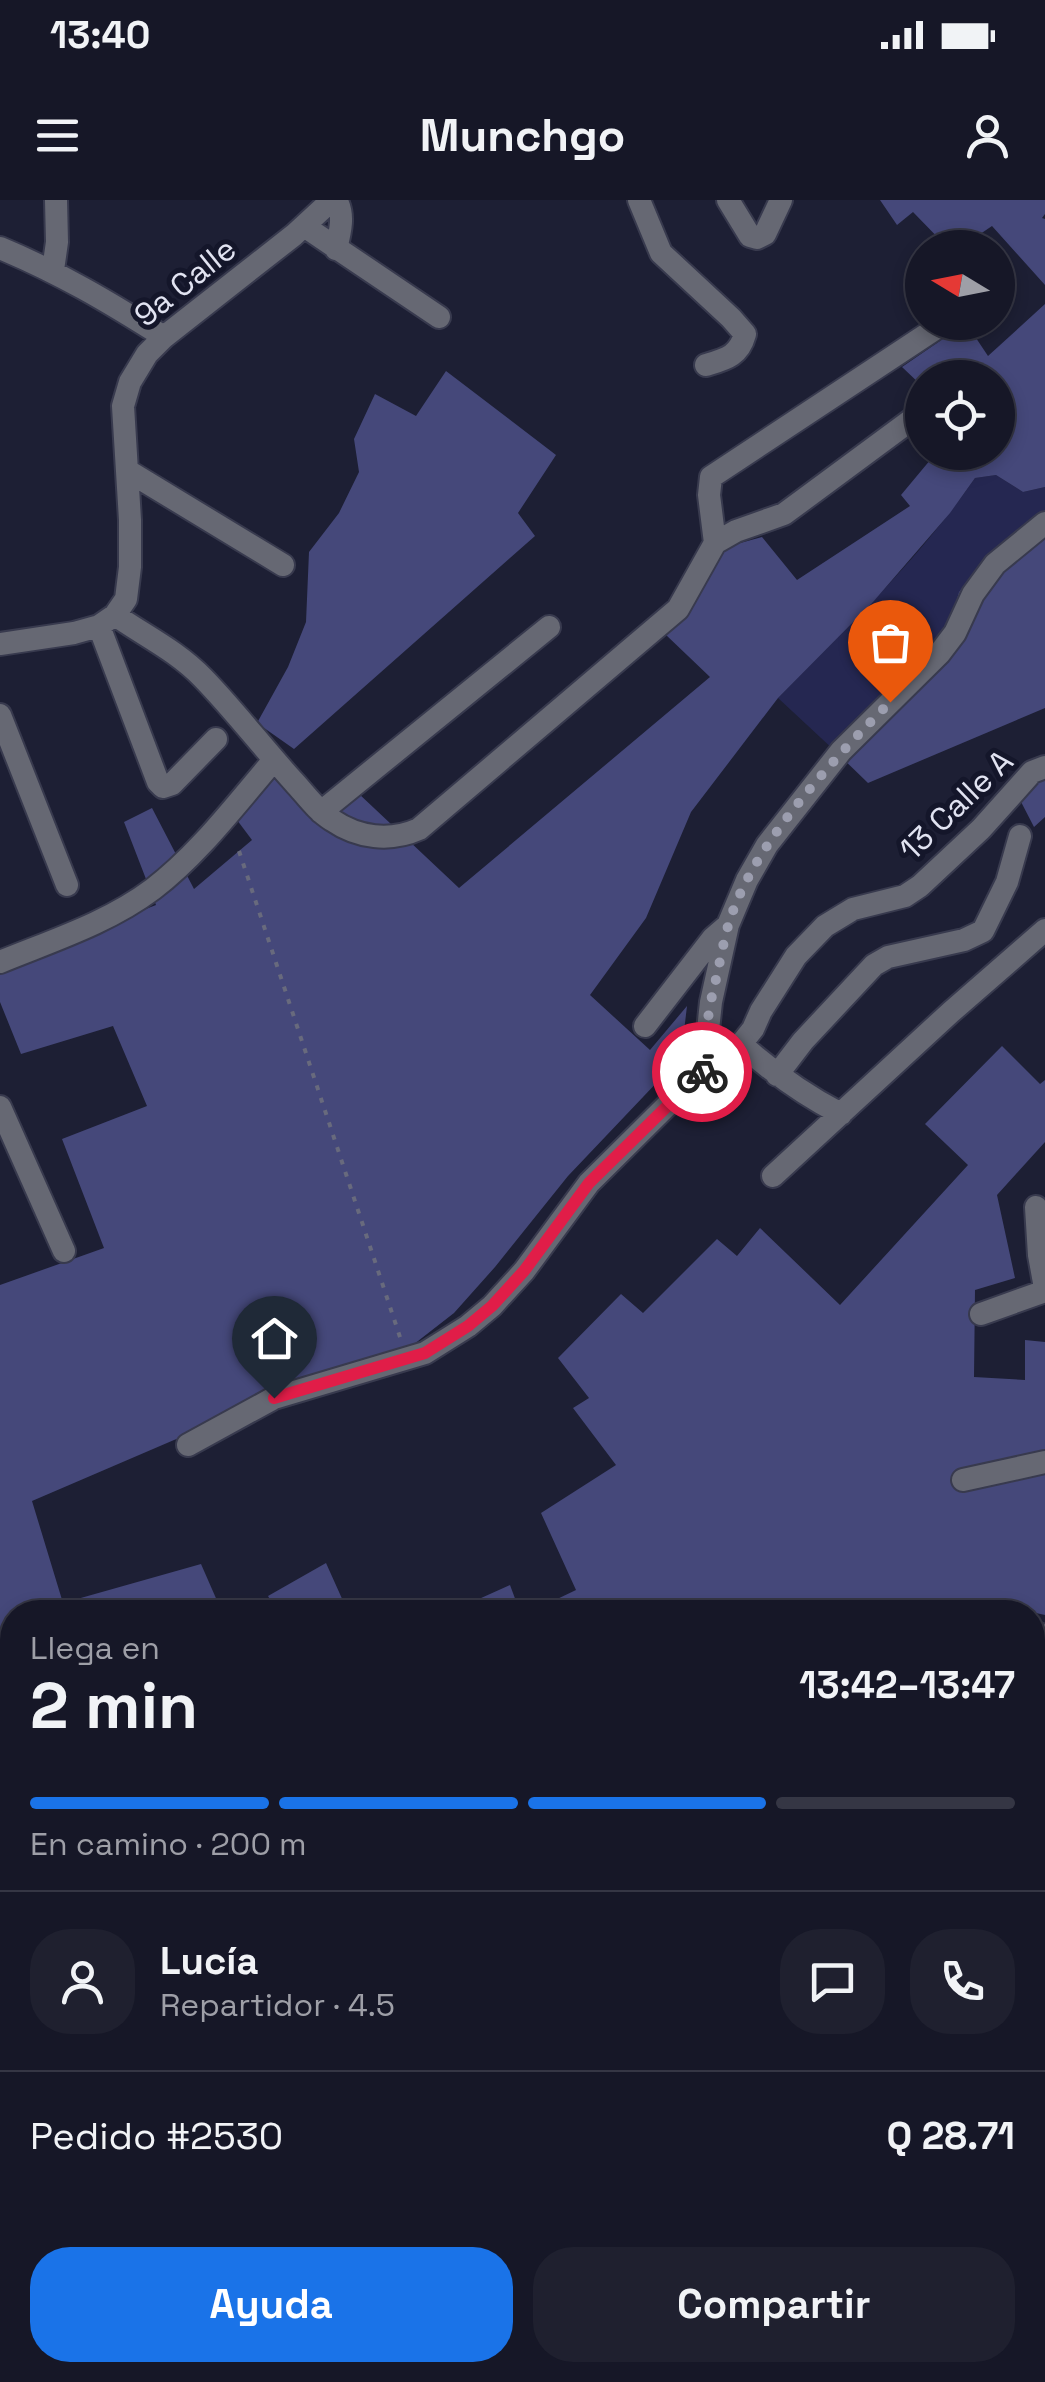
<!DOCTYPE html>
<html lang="es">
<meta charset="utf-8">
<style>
body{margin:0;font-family:"Space Grotesk",sans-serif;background:#1f202f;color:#f1f3f6;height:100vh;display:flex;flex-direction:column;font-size:38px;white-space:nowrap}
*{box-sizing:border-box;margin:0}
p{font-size:32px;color:#9e9fa7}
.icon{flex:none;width:55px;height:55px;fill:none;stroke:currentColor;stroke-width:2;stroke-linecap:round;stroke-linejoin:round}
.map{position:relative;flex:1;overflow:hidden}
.drawer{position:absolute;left:0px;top:1400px;width:1045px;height:782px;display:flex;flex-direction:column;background:#161727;border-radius:40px 40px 0 0;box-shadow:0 5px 15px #0003,0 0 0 2px #353644}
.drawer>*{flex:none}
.needle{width:65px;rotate:280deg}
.buttons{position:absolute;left:905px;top:30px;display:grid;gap:20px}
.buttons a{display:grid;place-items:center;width:110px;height:110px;border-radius:50%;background:#161727;box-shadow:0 5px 15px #0003,0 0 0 2px #353644;font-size:50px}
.pin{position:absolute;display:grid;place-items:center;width:85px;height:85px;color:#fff;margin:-102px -42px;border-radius:50% 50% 50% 0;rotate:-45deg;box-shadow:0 0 10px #0007}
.pin .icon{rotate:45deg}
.courier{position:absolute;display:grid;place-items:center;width:100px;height:100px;margin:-50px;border:8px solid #e11d48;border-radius:50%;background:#fff;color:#222;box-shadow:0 2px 12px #0007}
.head em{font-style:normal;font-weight:800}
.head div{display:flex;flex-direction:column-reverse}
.head{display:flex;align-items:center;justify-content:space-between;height:170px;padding:0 30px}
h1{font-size:65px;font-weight:800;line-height:75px}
.bar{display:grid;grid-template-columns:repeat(4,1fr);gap:15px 10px;align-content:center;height:120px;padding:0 30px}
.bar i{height:12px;border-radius:8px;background:#353644}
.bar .current{background:#1a73e8}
.bar p{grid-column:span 4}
.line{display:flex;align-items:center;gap:25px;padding:0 30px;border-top:2px solid #353644}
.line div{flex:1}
.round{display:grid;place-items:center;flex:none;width:105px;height:105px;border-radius:40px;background:#1f202f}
.action{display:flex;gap:20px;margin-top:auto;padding:20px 30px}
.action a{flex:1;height:115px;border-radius:40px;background:#1a73e8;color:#fff;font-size:40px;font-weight:800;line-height:115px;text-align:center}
.action a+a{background:#1f202f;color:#f1f3f6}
.status{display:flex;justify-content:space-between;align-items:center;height:70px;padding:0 50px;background:#161727;direction:ltr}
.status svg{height:28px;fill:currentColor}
header{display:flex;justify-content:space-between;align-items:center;height:130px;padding:0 30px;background:#161727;font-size:45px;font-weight:800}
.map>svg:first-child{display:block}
.green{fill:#252751}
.forest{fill:#45487a}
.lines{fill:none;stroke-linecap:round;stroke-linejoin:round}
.minor-casing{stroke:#383a4e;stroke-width:26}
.path{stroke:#686a7d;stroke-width:4;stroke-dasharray:5 8;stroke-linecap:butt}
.minor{stroke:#666873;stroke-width:22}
.done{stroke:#9c9eaf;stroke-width:10;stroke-dasharray:0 18}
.route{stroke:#e11d48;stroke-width:12}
.labels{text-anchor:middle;stroke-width:10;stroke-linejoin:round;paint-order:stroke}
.street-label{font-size:32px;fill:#e1e3f1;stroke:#14162a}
</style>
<div class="status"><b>13:40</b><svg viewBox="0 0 49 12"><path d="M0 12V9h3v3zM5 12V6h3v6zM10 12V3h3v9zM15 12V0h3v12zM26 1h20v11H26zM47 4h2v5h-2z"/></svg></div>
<header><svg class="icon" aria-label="menu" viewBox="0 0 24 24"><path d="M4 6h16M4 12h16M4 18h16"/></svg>Munchgo<svg class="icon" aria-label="person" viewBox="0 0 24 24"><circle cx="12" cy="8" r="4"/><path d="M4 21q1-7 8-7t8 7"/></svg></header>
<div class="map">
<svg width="1045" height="2182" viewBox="0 0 1045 2182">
<rect width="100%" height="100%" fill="#1d1f34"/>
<path class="green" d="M996,275L1023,292L1045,287V313L946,438L835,551L778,498C847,428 919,359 975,278Z"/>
<path class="forest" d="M880,0H1045V14L1042,18L1045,19V85L992,26L961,47H947L913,12L897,25Z
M1045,104V287L1023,292L996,275L975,278L950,313L873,402L778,498L691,612L646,718L590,795L650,850L687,806L681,857L568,976L495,1067L454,1113L400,1155L174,1240L32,1301L63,1403L201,1364L222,1412H12V2170H752L744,2182H0V1085L104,1048L62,939L147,906L113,826L21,854L0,802V766L156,705L124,622L152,608L194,689L252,640L237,620L278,573L326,622L358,593L459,688L710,477L665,434L722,348L762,337L797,380L910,306L901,295L936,253L998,252V178H922V186L902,167L966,123L988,156Z
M446,171L556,255L518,313L535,336L294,549L257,523L288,467L306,422L309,352L339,313L359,272L354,239L375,194L416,216Z
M1040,313H1045V508L868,583L835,551L946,438L959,392L981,365Z
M1045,572V617L1034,627L1018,596Z
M1002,846L1040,884L1045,880V942L997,995L1015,1078L975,1090L974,1177L1025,1180V1140L1045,1142V1415L1027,1411L1026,1412H530L576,1390L541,1313L616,1265L573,1208L589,1198L558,1158L621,1094L643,1113L717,1039L737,1056L760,1028L840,1105L968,965L925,924Z
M326,1363L348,1412H277L268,1396Z
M510,1385L520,1412H450Z
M1032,1801L1045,1806V1936L1033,1930Z
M1033,1973L1045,1981V1991L1036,2017L1045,2022V2105L1033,2098Z
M866,2170H1000L1018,2182H858Z"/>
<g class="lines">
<g class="minor-casing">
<path id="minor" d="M639,0L661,53L731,118L745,134C739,156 726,159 706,165
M728,0L750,36L757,38L765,34L781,0
M304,26L439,117
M0,48C60,73 109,102 164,137
M336,49C340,33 345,14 336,0
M53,70L57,42L56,0
M128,271L283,365
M715,343L736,331L784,314L922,212
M115,415C145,436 177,451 203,478C235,511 263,548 294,582C306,595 317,611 332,620C358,638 390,642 419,629L678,409L715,343L709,295L711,277L944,123
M99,426L158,582L163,587L172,584L216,539
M0,444L74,433L99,426L115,415L126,399L130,367V320L123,206L130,182L147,154L164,137L294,35L332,0
M0,515L67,685
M321,612L549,427
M0,762C51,741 108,723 153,689C199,654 236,604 274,560
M645,826L713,738L728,725
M741,844L753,829L761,811L796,756L825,726L853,709L905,696L920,686L981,629L1032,572L1045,567
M777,875L803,841L874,765L888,757L964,740L983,731L1007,682L1020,636
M0,907L64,1051
M841,914C804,895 772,872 741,844L733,848L724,849L711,837L708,830L711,802L728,725L747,680L767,645L841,551L939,454L955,433L973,394L995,364L1045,323
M773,976L951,812L1045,730
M1036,1007L1039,1055L1045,1088
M981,1114L1045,1091
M188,1245L274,1198L425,1153L468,1126L492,1106L524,1071L589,983L724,849
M963,1280L1045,1262
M1032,1432L1045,1436
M1032,1603L1045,1607
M1032,1804L1045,1805
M844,2182L853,2170
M1044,2182L1045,2181"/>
</g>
<path class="path" d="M239,651L401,1140
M449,2182L450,2170"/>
<use href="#minor" class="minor"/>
</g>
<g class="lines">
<path class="done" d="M702,872L724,849C719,845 711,840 709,833C705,820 713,793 716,779C720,762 723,744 728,726C751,646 832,561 890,502"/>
<path class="route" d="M274,1198L425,1153L468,1126L492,1106L524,1071L589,983L702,872"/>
</g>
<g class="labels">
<g class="street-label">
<text transform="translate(185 82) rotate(-39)" y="11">9a Calle</text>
<text transform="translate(956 605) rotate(-44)" y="11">13 Calle A</text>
</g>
</g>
</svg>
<div class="buttons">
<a><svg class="needle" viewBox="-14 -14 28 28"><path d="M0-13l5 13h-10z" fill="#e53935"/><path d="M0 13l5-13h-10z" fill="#9e9fa7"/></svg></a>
<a><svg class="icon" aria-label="locate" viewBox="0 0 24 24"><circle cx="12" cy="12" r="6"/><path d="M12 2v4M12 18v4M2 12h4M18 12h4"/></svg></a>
</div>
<div class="pin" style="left:890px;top:502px;background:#ea580c"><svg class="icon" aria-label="bag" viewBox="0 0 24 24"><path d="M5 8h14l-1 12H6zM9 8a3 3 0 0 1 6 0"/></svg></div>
<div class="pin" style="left:274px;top:1198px;background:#1f2937"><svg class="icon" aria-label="home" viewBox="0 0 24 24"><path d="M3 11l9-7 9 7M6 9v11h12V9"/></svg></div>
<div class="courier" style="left:702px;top:872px"><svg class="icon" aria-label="bike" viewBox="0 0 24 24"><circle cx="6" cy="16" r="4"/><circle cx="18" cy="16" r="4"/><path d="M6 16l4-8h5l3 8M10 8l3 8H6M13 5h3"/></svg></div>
<section class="drawer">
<div class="head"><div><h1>2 min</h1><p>Llega en</p></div><em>13:42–13:47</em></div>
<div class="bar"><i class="current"></i><i class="current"></i><i class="current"></i><i></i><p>En camino · 200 m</p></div>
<div class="line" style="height:180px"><a class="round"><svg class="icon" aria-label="person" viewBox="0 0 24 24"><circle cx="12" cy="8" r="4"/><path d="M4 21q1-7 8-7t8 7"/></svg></a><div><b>Lucía</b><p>Repartidor · 4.5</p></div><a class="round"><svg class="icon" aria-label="chat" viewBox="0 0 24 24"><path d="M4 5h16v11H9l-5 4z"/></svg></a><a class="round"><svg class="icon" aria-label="phone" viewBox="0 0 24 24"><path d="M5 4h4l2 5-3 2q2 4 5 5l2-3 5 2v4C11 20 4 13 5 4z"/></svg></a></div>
<div class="line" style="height:130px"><div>Pedido #2530</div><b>Q 28.71</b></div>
<div class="action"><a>Ayuda</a><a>Compartir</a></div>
</section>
</div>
